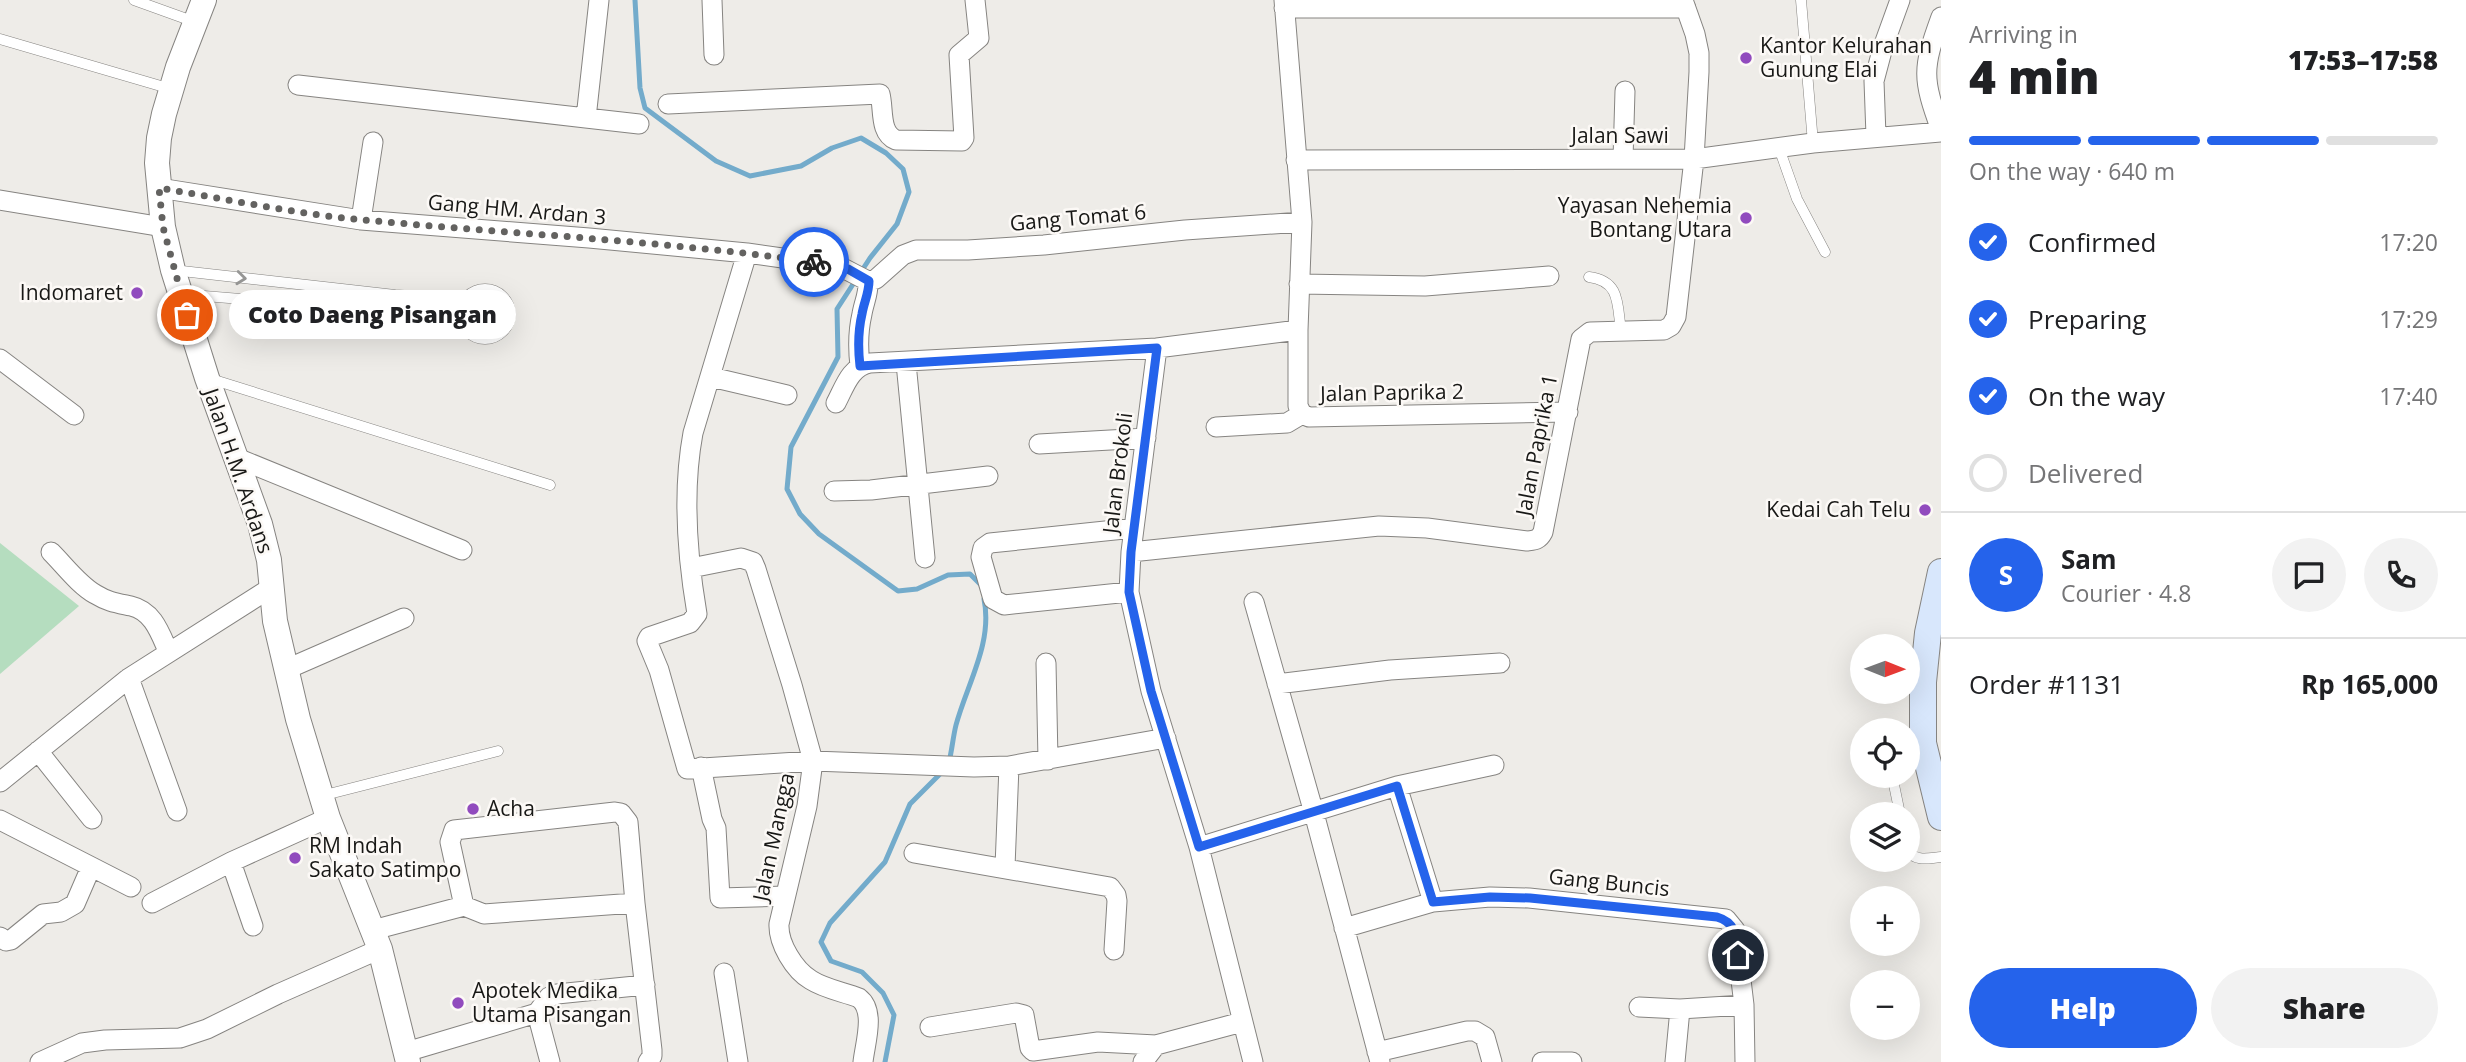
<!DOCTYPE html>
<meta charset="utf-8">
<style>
body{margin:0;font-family:"Open Sans",sans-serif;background:#f2f2f2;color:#202124;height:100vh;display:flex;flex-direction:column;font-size:26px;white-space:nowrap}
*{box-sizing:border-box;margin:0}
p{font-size:23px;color:#757577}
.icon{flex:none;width:38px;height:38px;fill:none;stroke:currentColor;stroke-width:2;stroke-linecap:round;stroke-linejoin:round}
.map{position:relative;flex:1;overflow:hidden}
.details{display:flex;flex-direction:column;background:#fff;width:525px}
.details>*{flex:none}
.needle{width:46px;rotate:91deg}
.fabs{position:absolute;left:1850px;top:634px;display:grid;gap:14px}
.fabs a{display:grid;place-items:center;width:70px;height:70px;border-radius:50%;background:#fff;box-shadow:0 7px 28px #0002;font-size:35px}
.pin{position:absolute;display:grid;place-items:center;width:60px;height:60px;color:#fff;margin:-30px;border:4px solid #fff;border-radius:50%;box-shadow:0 2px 7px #0007}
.courier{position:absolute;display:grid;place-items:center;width:70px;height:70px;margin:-35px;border:5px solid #2563eb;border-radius:50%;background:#fff;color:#222;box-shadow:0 2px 9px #0007}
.bubble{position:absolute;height:49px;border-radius:24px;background:#fff;box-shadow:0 7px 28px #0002;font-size:23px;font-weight:800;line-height:49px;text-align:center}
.summary em{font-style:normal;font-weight:800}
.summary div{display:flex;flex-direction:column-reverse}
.summary{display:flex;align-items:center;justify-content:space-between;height:119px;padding:0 28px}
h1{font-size:46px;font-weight:800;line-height:52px}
.bar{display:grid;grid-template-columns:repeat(4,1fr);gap:10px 7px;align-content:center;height:84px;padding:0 28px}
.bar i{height:9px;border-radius:5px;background:#e0e0e0}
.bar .active{background:#2563eb}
.bar p{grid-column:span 4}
.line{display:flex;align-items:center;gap:18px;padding:0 28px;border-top:2px solid #e0e0e0}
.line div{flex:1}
.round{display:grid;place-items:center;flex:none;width:74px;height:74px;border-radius:37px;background:#f2f2f2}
ol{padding:0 28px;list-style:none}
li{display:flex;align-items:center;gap:21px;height:77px}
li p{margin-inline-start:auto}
li .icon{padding:7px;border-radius:50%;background:#2563eb;color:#fff;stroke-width:4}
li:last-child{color:#757577}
li i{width:38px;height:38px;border:4px solid #e0e0e0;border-radius:50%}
.primary-button{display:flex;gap:14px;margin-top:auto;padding:14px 28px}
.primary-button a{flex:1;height:80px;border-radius:42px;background:#2563eb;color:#fff;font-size:28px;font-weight:800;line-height:80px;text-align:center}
.primary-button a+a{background:#f2f2f2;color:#202124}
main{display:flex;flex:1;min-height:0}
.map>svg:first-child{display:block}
.green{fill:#b5ddbf}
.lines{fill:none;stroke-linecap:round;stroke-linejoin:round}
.stream{stroke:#73abcb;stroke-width:5}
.service-casing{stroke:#868481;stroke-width:11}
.minor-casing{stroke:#868481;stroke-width:21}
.tertiary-casing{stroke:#868481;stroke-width:26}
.secondary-casing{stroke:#868481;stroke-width:28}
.service{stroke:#fff;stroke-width:10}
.minor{stroke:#fff;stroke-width:19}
.tertiary{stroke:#fff;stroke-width:24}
.secondary{stroke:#d8e7fc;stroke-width:26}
.oneway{stroke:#979796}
.done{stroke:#636260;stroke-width:7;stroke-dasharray:0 12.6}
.route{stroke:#2563eb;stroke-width:9}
.poi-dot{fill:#914bbe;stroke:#fcf9f6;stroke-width:2.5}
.labels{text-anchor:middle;stroke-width:5;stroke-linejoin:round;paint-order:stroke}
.poi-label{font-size:21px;fill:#181816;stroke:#fcf9f6;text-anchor:start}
.street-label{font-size:21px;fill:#181816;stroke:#fcf9f6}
</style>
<main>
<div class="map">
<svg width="1941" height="1062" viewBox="0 0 1941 1062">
<rect width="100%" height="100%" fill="#eeece8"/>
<path class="green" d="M0,543L79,606L0,674Z"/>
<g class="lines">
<path class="stream" d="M635,0L640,88L645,108L716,161L750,176L801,166L832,148L861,138L886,153L903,169L909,192L897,224L870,258L837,309L838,357L791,447L787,489L800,514L819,534L898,591L917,589L948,575L970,574L982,586
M949,762C952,750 953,737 956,725C967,684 993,643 984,599
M885,1062L894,1015L883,993L862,972L831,961L821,942L830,923L885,862L910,804L944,770"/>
<g class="service-casing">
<path id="service" d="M134,0L195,22
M1801,0L1813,143
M0,39L171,89
M1779,148L1797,199L1825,252
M173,270L395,295L466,299
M1589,277C1621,281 1617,305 1621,331
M460 314a25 25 0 1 1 50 0a25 25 0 1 1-50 0Z
M180,294L390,311L460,314
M211,379L550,485
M1892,775L1900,814
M321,796L498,751
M1908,851C1916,862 1929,858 1941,857"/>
</g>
<g class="minor-casing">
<path id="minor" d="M599,0L586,118L639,124
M712,0L714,55
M1284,8H1686
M1941,17C1922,69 1922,78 1941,130
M298,85L586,118
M668,104L880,94C884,109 879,133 896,140L962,141L964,138L959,55L979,38L975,0
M1876,136L1874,81L1883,47L1900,0
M1623,159L1625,91
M1296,160L1694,159L1813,143L1941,132
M159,188L361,220L589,238L747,253L839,266L868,281
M0,200L163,227
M361,220L373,142
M747,253L693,433C682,492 687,555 697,614L690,623L649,637L647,641L659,670L687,769L813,761L974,767L1009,766L1166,738
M868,281L876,279L903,255L916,250H968L1044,245L1185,230L1302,222
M1299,284L1425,286L1549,276
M1298,330V406L1302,414L1309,417L1568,412
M0,359L74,415
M906,363L925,558
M860,366C858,349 858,331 862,314C864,302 869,293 868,281
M711,377L787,395
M836,403C845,386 850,367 870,363L1157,348
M1216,427L1287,423L1302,414
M1039,444L1146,438
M237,458L462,550
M834,491L871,490L988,476
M51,552C65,566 79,585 95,594C108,602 117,603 131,606C153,611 160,633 168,651
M1131,552L1379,526L1427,528L1527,541C1535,540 1539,540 1543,532L1581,339L1590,332L1664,330L1671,326L1676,317L1694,159L1699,72V53L1695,34L1683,0
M691,568L741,558L753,562L756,569L792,685L813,761L807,806L779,924C778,943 794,970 811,980C825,989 844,992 859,998C876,1011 865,1043 863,1062
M1129,592L1004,605L993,599L981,557L983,548L990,543L1134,528
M1254,602L1314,813L1380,1062
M1046,663L1048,760
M287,669L404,618
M129,678L177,811
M1277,684L1390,670L1500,663
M38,751L92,819
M701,767L712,819L716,828L720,898L785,896
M0,782L129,678L272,587
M1397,786L1433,902
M615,812L621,813L628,822L635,903L484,914L464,906L450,842L454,830Z
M0,820L131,887
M1199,847L1397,786L1494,765
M914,853L1110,887L1116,895L1117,901L1114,950
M231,862L253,926
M1005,867L1009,766
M152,903L231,862L328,818
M635,903L652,1050V1056L648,1062
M1344,928L1433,902L1490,897L1529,898L1726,919L1735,930L1744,1005L1745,1062
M373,930L464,906
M0,937L6,941L11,940L43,914L61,912L75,904L91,867
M724,973L738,1062
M1639,1007L1680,1009L1744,1005
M930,1027L1016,1013L1024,1015L1030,1048L1033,1051L1098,1042L1156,1045
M406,1052L537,1013
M1377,1052L1467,1031H1475L1485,1037L1492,1062
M40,1062L82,1043L105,1040L180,1038L207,1029L278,994L380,949
M550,1062L537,1013L549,997L557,994L645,985
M1143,1062L1156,1045L1242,1022
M1253,1062L1199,847L1151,691L1129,592L1131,552L1157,348L1298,330L1302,222L1284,0
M1542,1062H1572
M1675,1062L1680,1009"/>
</g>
<g class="tertiary-casing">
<path id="tertiary" d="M204,0L178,67L164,114L159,138L157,163L163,227L173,270L207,378L260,524L269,560L275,621L298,719L328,818L380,949L408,1062"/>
</g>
<g class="secondary-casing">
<path id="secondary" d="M1941,572L1928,633L1923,682V743L1941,817"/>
</g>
<use href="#service" class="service"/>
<use href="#minor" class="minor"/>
<use href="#tertiary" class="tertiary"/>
<use href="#secondary" class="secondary"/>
</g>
<defs><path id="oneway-chevron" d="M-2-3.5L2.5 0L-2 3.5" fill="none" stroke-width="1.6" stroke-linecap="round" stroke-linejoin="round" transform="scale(1.75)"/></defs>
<use class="oneway" href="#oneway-chevron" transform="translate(241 278) rotate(6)"/>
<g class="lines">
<path class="done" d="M187,315L163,227L159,188C226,199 297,214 364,220C514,234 664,241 814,262"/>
<path class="route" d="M814,262L848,269L869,281C869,293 864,302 862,314C858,331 858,349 860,366L1157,348L1131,552L1129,592L1151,691L1199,847L1397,786L1433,902L1490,897L1530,898L1717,917C1737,923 1736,937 1738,955"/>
</g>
<g class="poi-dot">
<circle cx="1746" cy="58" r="7"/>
<circle cx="1746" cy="218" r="7"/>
<circle cx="137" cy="293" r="7"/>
<circle cx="1925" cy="510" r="7"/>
<circle cx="473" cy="809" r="7"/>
<circle cx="295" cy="858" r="7"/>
<circle cx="458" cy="1003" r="7"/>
</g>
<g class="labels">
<g class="poi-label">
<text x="1760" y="53">Kantor Kelurahan<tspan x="1760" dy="24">Gunung Elai</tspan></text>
<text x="1732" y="213" text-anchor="end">Yayasan Nehemia<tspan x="1732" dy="24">Bontang Utara</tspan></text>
<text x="123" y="300" text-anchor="end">Indomaret</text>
<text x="1911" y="517" text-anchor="end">Kedai Cah Telu</text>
<text x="487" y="816">Acha</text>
<text x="309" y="853">RM Indah<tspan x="309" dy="24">Sakato Satimpo</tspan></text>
<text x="472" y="998">Apotek Medika<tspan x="472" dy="24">Utama Pisangan</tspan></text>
</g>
<g class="street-label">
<text x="1620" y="143">Jalan Sawi</text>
<text transform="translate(517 210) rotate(5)" y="7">Gang HM. Ardan 3</text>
<text transform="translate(1078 218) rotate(-5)" y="7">Gang Tomat 6</text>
<text transform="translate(1392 393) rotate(-1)" y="7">Jalan Paprika 2</text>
<text transform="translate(1537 445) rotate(-79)" y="7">Jalan Paprika 1</text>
<text transform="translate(238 471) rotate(71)" y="7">Jalan H.M. Ardans</text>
<text transform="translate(1118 473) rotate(-83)" y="7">Jalan Brokoli</text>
<text transform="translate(774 837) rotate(-78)" y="7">Jalan Mangga</text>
<text transform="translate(1609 883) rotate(6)" y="7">Gang Buncis</text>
</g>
</g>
</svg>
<div class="fabs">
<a><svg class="needle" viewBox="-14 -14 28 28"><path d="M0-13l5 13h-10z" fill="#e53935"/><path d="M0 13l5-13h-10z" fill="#757577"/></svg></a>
<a><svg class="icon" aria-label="locate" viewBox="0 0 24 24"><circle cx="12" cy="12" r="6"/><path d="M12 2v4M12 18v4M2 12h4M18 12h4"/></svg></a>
<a><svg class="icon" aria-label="layers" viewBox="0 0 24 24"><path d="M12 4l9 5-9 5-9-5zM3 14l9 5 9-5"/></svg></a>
<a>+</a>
<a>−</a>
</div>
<div class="pin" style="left:187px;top:315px;background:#ea580c"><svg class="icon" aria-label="bag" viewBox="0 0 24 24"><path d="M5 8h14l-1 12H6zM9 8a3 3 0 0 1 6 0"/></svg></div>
<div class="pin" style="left:1738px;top:955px;background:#1f2937"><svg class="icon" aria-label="home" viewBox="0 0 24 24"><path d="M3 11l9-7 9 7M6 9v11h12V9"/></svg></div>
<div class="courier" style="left:814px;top:262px"><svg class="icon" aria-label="bike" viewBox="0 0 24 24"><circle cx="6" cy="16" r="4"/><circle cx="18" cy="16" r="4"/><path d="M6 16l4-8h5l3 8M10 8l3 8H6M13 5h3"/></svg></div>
<div class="bubble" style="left:229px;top:290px;width:287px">Coto Daeng Pisangan</div>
</div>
<section class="details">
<div class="summary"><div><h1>4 min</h1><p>Arriving in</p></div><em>17:53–17:58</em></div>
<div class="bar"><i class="active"></i><i class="active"></i><i class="active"></i><i></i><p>On the way · 640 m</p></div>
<ol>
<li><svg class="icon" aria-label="check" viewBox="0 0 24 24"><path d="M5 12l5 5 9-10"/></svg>Confirmed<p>17:20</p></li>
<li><svg class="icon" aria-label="check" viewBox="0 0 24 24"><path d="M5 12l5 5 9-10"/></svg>Preparing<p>17:29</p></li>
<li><svg class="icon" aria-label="check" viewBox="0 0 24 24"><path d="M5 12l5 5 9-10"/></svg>On the way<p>17:40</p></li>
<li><i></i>Delivered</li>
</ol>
<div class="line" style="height:126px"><b class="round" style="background:#2563eb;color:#fff">S</b><div><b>Sam</b><p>Courier · 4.8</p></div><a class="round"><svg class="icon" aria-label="chat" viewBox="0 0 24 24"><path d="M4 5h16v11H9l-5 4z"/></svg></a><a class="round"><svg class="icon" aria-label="phone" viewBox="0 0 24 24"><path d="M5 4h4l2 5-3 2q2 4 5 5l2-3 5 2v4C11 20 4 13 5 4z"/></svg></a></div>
<div class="line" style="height:91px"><div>Order #1131</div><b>Rp 165,000</b></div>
<div class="primary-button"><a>Help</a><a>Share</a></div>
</section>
</main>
